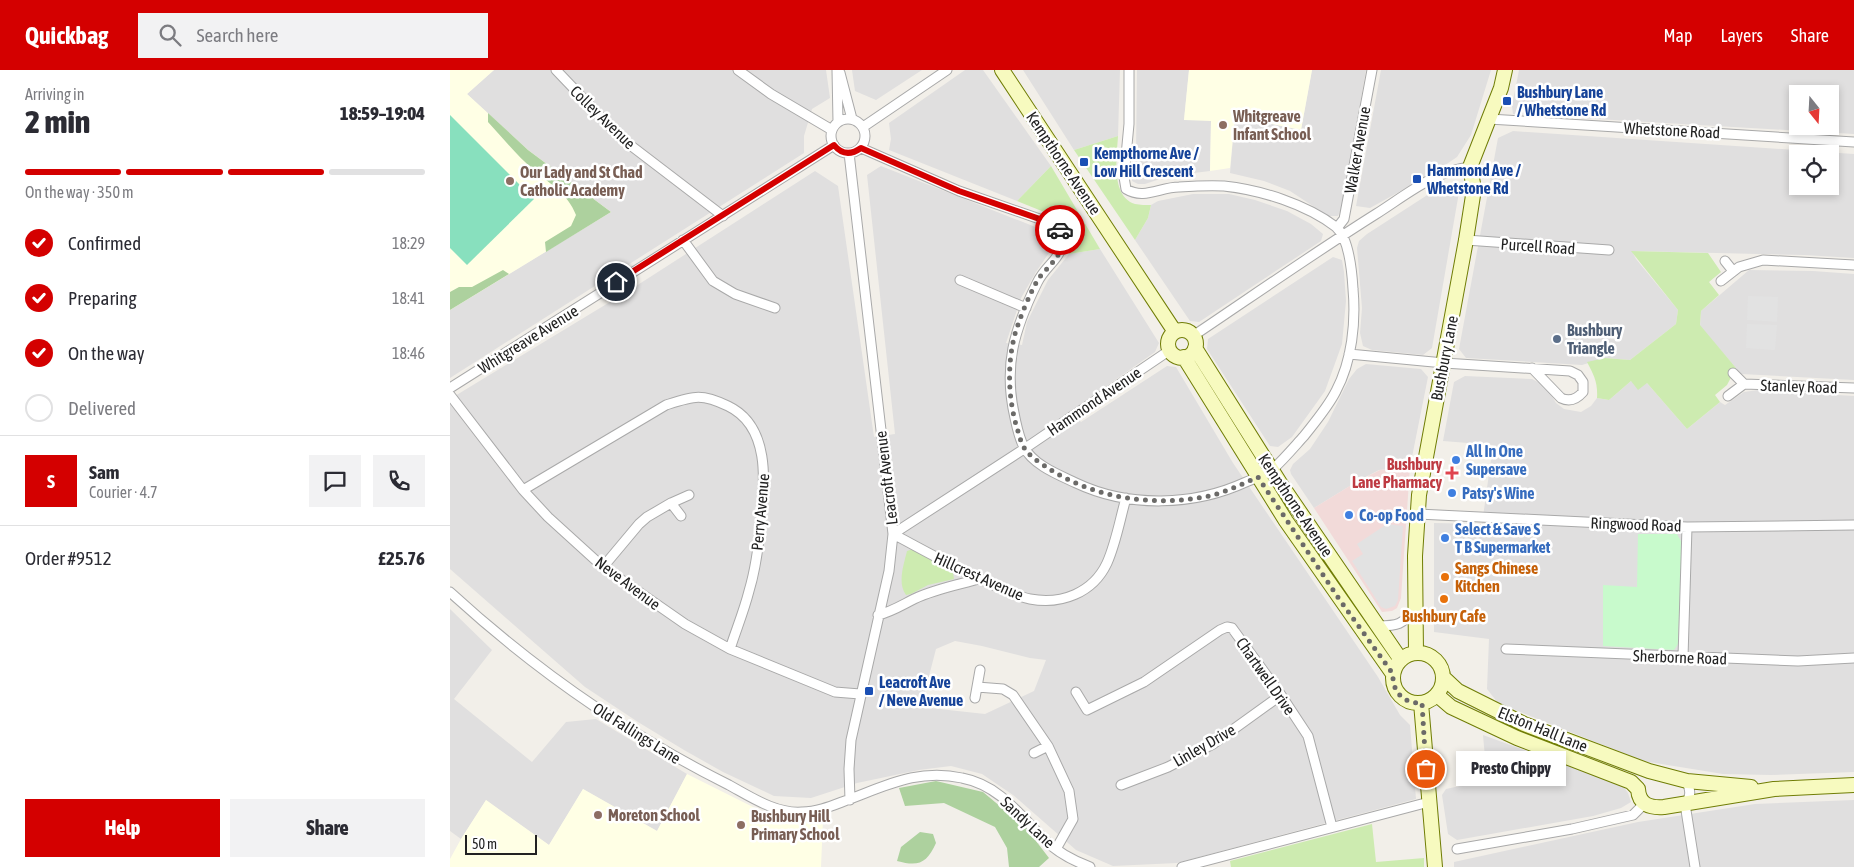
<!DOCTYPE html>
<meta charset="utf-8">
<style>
body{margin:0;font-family:"Asap Condensed",sans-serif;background:#f2f2f3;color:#2b2b33;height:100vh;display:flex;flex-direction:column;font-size:19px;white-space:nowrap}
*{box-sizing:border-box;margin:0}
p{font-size:16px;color:#7c7c81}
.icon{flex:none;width:28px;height:28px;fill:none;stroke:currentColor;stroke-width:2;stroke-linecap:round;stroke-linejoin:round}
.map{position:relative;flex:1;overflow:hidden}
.panel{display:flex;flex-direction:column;background:#fff;width:450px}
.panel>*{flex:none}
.needle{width:32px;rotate:162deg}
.tools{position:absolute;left:1339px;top:15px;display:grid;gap:10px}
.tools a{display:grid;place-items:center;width:50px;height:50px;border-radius:0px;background:#fff;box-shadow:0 2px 8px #0003;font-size:25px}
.scale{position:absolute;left:15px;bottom:12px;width:72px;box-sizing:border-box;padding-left:5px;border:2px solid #222;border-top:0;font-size:14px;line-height:18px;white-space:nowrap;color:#222;-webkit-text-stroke:4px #fff;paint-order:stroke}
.pin{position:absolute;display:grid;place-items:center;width:42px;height:42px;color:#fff;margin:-21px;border:2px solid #fff;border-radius:50%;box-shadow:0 1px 5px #0007}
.courier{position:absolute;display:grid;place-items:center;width:50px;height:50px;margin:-25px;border:4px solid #d40000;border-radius:50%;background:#fff;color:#222;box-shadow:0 1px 6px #0007}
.bubble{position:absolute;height:35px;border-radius:0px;background:#fff;box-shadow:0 2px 8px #0003;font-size:16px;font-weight:800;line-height:35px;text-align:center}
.overview em{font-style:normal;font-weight:800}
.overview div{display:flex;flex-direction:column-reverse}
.overview{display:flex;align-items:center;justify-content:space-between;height:85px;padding:0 25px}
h1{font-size:32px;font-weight:800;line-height:38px}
.bar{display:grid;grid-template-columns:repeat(4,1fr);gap:8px 5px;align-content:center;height:60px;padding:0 25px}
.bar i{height:6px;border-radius:4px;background:#e1e1e2}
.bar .active{background:#d40000}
.bar p{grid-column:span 4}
.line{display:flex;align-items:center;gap:12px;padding:0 25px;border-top:1px solid #e1e1e2}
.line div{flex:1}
.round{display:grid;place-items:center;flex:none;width:52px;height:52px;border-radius:0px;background:#f2f2f3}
ol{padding:0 25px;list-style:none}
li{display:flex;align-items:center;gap:15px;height:55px}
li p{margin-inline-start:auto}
li .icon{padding:5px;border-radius:50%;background:#d40000;color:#fff;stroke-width:4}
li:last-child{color:#7c7c81}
li i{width:28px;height:28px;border:2px solid #e1e1e2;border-radius:50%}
.action{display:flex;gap:10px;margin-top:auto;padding:10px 25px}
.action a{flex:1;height:58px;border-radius:0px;background:#d40000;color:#fff;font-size:20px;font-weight:800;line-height:58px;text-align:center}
.action a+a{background:#f2f2f3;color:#2b2b33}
header{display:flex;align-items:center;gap:30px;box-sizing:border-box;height:70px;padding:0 25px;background:#d40000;color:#fff}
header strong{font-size:24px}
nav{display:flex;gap:28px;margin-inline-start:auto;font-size:18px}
.search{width:350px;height:45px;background:#f2f2f3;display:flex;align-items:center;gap:12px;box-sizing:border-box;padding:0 18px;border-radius:0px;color:#7c7c81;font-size:19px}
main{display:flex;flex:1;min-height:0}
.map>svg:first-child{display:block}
.residential{fill:#e0dfdf;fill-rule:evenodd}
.commercial{fill:#f2dad9}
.education{fill:#ffffe5}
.grass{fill:#cdebb0}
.forest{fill:#add19e}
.park{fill:#c8facc}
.pitch{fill:#88e0be}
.parking{fill:#e2e2e2}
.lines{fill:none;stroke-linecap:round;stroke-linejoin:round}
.street-casing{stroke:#a9a9a9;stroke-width:11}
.secondary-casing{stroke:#707d05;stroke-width:16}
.street{stroke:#fff;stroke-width:9}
.secondary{stroke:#f7fabf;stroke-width:14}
.done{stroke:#6b6a68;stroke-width:5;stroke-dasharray:0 9}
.route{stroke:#d40000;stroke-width:6}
.transit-dot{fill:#1a4fb4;stroke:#fff;stroke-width:2}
.education-dot{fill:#8d6e63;stroke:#fff;stroke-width:2}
.service-dot{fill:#5c6f8a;stroke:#fff;stroke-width:2}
.shop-dot{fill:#3f7fe0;stroke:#fff;stroke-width:2}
.health-dot{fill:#e0444e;stroke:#fff;stroke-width:2}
.food-dot{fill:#e8710a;stroke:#fff;stroke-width:2}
.labels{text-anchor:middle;stroke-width:5;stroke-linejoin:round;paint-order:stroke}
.transit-label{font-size:16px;font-weight:bold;fill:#164399;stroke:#fff;text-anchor:start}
.education-label{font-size:16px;font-weight:bold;fill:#785e54;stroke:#fff;text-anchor:start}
.street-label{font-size:16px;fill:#222;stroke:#fff}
.service-label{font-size:16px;font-weight:bold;fill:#4e5e75;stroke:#fff;text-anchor:start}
.shop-label{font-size:16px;font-weight:bold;fill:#366cbe;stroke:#fff;text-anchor:start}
.health-label{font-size:16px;font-weight:bold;fill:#be3a42;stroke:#fff;text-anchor:end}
.food-label{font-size:16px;font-weight:bold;fill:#c56008;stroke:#fff;text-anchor:start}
</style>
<header>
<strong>Quickbag</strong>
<div class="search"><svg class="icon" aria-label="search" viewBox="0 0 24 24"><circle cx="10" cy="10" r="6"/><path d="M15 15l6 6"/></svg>Search here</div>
<nav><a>Map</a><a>Layers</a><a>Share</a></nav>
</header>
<main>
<section class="panel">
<div class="overview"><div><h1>2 min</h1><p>Arriving in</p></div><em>18:59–19:04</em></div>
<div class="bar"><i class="active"></i><i class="active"></i><i class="active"></i><i></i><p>On the way · 350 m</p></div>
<ol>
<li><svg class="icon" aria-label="check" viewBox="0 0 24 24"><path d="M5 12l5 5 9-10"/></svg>Confirmed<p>18:29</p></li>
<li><svg class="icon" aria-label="check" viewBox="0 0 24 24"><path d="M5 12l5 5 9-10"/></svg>Preparing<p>18:41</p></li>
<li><svg class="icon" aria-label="check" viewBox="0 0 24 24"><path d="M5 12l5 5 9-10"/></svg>On the way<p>18:46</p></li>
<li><i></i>Delivered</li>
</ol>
<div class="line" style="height:90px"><b class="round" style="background:#d40000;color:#fff">S</b><div><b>Sam</b><p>Courier · 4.7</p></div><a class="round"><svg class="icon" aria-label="chat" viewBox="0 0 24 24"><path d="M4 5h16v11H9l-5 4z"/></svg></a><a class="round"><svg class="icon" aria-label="phone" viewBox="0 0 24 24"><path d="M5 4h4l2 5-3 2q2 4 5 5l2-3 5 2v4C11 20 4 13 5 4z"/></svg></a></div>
<div class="line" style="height:65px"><div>Order #9512</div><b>£25.76</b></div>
<div class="action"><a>Help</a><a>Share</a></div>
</section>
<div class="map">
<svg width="1404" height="797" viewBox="0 0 1404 797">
<rect width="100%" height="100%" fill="#f2efe9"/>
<path class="residential" d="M44,0H376L380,28L362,39L354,66V83L0,308V240L161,142L78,80L17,24Z
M402,0H472L426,30L405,21Z
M515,0H533L601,96L567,131L439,80L441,69L439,53Z
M573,0H670L668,66L624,80Z
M687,0H739L734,50H761L760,101L719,106L695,114H688L682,111L686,83Z
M862,0H916L892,137L888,146H878L840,121L814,111L780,103L785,46L851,60Z
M931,0H1041L1021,65L1007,87L985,102L920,138L906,136Z
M1069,0H1404V64L1063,44L1062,36ZM1348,24H1380V56H1348Z
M1063,61L1404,84V188L1354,185L1182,181L1186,189L1228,240L1226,254L1180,290L1155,288L1132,295L1016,288L1009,279L1048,68ZM1348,84H1380V116H1348Z
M431,96L603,164V177L586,202L571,228L556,273L572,275L577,252L598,210L619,184L650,179L709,273L705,282L621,341L631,352L717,296L726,297L783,393L928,607L950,645L960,655L966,729L727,793L663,796L626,780L563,725L532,704L501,696L469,700L407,713L361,728L324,726L273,702L234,680L188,652L135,617L0,499V329L183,218L365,101L388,116L424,367L445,364L417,105ZM505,571L532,576L580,588L596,590L584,621L535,644L471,637L486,579Z
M1000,114L1006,115L1008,119V128L982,278L973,285L922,280L913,276L910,263L912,238L907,178L909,171L917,164L982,122Z
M743,124H779L805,130L837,141L861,154L873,164L871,171L749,252L740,251L685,170L698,148L701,135L708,131Z
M883,187L892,190L894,202L896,231L892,274L875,321L842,367L828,377L820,376L757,279L758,269Z
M1299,200L1363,201L1404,204V310L1291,304L1250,256L1251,241Z
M916,294L971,299L978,307L960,397L929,400L908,411L864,438L841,404L840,400L843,394L860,379L878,352L899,309L907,299Z
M1015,306L1082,309L1096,316L1106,333L1114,339L1131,342L1141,336L1147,328L1159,330L1181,311L1197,313L1237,359L1270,332L1275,335L1294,322L1308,320L1404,326V702L1321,705L1273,704L1193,691L1048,633L1037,619L1039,569L984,562V453L1032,454L1043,375L993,371L1004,312Z
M0,539L42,580L4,629L82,692L116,652L146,649L237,704L207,761L133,719L99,775L36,730L11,769L0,761Z
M1033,665L1173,716L1178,723L1181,732L1171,738L1143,746L1007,770L998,764L992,725L996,719L1037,710Z
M1404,730V797H1004V792L1188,752L1305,734Z"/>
<path class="commercial" d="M960,397L951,528L947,538L942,541L932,542L864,438L908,411L930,400Z"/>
<path class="education" d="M0,0H44L17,24L78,80L161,142L0,240Z
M739,0H862L851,60L785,46L780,98L760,101L761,51L734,50Z
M237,704L323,747L373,749L371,797H0V789L11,769L36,730L99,775L133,719L207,761Z"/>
<path class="grass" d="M668,66C667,86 660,126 685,134C690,135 696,135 701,135L698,148L685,170L624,80Z
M601,96L650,179L619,184L621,165L609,148L567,131Z
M1181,181L1258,183L1271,202L1259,212L1269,225L1251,241L1250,255L1286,298L1277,315L1265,325L1270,332L1237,359L1197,313L1188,320L1181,311L1159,330L1147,328C1148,313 1144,305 1137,292L1155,288L1180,290L1226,254L1228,240Z
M463,479L503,503L504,509L478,515L461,524L456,525C447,513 454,494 457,481Z
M922,754L926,792L974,788V797H781L780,791Z"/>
<path class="forest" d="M38,43L78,80L161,142L96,182L95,172L121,156L126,145C118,124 100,114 84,100C67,86 53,68 38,52Z
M53,200L59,204L0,240V222L9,217H22Z
M486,711L533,722L576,758L599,788L589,797H559L557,778L545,757L494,733L455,736L449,718Z
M470,762L483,764L486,773C477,793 469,797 447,791L451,777Z"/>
<path class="park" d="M1188,464H1227L1232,473L1228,574L1224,580L1153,576V515L1187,517Z"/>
<path class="pitch" d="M0,45L84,129L17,195L0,178Z"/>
<path class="parking" d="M1298,226L1328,227L1327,252L1297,250Z
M1297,254L1327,255L1325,280L1296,278Z
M937,454L953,456L948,530L945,536L936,539L931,537L902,491L913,484L907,474Z"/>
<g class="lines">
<g class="street-casing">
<path id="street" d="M106,0L171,68L273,146
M288,0L321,24L382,60
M387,0L388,52
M390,3L402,49
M381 66a17 17 0 1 1 34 0a17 17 0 1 1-34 0Z
M1039,49L1404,72
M413,57L497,0
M411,78L509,121L604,154L609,157C620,187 598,190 587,213C564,260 553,296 565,348C567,357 569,368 574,377C583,395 609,405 626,413C679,438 744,436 796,412C805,408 816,405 823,399C834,389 844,377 854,366C865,352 878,337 886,321C902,291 906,252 903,219C902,202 899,168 886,157C856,134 811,120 774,116C759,115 744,116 729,117C710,117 694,130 676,119L674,107L679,54V0
M399,83L443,464L439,501L401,670L399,699L400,730
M887,158L894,149L922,0
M233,170L263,211L285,224L325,238
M1016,170L1159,180
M1275,191L1283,201
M510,210L576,238
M1271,211L1289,197L1313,190L1404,195
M743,266C804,225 864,183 926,144C956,125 984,101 1020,97
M899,284L994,293L1120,301L1128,305L1133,312V322C1126,330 1119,332 1111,328L1082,298
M1294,314L1404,318
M0,318L384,75
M0,325L73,420L98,447L153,497L235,554L280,579L385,622L410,624
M1278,326L1294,314L1283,303
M73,420L216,335C244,326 251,323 278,336C320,356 315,411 311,450C309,473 306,498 299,521C294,541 286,560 280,579
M221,433L239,425
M968,444L1237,457L1404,455
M443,464L574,379L720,280
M443,464C477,482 512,502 548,517C558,521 569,527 580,529C611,535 643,523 657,493C666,473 670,449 676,428
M153,497L189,454L197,447L221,433L231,446
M0,522C84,599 177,664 279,715C301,727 326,744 352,742C366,742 379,737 392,732C434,717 466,698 512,708C549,715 570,745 595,770C607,782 624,791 640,797
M428,545C441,542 452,535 464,529C485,519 507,515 529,509
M928,556C947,556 953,555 965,538
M1056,579L1348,591L1404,588
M1233,587L1237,457
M527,617L553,619L563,625L598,676L619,721L623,749L606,779
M626,622L637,640L694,612L770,560L777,557L782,558L831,625L858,666L882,757
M525,628L530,600
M584,683L598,676
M1237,711C1240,720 1242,726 1235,734L1245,797
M671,715L718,697L763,674L831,625
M1007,779L1122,759L1183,745L1194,734
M732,797L979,732"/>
</g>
<g class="secondary-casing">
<path id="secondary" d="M552,0L725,262
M718 274a14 14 0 1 1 28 0a14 14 0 1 1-28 0Z
M745,278L830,413L951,590
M734,287L836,451L943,604
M943 608a25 25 0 1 1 50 0a25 25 0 1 1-50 0Z
M966,583L965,486L969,425L1016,170L1024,119L1020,97L1051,18L1055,0
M993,607L1008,621L1074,654L1199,701L1237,711L1301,717
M987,625L1001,637L1067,668L1181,712L1188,719C1189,735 1200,738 1214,737L1324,719L1404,715
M971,633L985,797"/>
</g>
<use href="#street" class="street"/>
<use href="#secondary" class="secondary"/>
</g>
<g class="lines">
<path class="done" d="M610,160C612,164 614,170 613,174C610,187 597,198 589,208C581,220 569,250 565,264C557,294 558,328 567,358C569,364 571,374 575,379C581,388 592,394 601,400C647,429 706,437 759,426C776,422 792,414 808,407L887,526L943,604C942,622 954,634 972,633L976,699"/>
<path class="route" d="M166,212L384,75C392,85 401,85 411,78L509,121L604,154L610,160"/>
</g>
<g class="transit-dot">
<rect x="1052" y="26" width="10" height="10" rx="2.5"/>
<rect x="629" y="87" width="10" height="10" rx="2.5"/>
<rect x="962" y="104" width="10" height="10" rx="2.5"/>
<rect x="414" y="616" width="10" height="10" rx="2.5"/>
</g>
<g class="education-dot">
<circle cx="773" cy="55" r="5"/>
<circle cx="60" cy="111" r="5"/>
<circle cx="148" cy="745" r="5"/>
<circle cx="291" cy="755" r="5"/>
</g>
<circle class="service-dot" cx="1107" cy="269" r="5"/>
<g class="shop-dot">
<circle cx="1006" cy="390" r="5"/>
<circle cx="1002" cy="423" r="5"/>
<circle cx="899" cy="445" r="5"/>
<circle cx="995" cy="468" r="5"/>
</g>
<path class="health-dot" d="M999.5 395.5h5v5h5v5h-5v5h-5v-5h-5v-5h5z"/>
<g class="food-dot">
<circle cx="995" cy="507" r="5"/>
<circle cx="994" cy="529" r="5"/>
</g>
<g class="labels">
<g class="transit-label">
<text x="1067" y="28">Bushbury Lane<tspan x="1067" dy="18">/ Whetstone Rd</tspan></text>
<text x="644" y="89">Kempthorne Ave /<tspan x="644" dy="18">Low Hill Crescent</tspan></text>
<text x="977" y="106">Hammond Ave /<tspan x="977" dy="18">Whetstone Rd</tspan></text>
<text x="429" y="618">Leacroft Ave<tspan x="429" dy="18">/ Neve Avenue</tspan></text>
</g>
<g class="education-label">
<text x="783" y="52">Whitgreave<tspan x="783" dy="18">Infant School</tspan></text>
<text x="70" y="108">Our Lady and St Chad<tspan x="70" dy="18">Catholic Academy</tspan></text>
<text x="158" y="751">Moreton School</text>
<text x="301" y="752">Bushbury Hill<tspan x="301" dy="18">Primary School</tspan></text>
</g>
<g class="street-label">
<text transform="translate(153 47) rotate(44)" y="6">Colley Avenue</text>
<text transform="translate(1222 60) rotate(3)" y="6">Whetstone Road</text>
<text transform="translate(907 80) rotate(-80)" y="6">Walker Avenue</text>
<text transform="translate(614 93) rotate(56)" y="6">Kempthorne Avenue</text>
<text transform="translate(1088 176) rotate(4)" y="6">Purcell Road</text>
<text transform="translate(78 269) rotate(-32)" y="6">Whitgreave Avenue</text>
<text transform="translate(994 288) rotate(-79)" y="6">Bushbury Lane</text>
<text transform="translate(1349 316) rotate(2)" y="6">Stanley Road</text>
<text transform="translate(644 331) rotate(-34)" y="6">Hammond Avenue</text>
<text transform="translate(436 408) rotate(-97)" y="6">Leacroft Avenue</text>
<text transform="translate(846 435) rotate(56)" y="6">Kempthorne Avenue</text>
<text transform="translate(310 442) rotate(-85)" y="6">Perry Avenue</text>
<text transform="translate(1186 454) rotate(2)" y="6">Ringwood Road</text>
<text transform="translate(529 506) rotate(24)" y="6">Hillcrest Avenue</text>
<text transform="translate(178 513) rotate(37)" y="6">Neve Avenue</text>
<text transform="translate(1230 587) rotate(2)" y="6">Sherborne Road</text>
<text transform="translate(816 606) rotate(55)" y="6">Chartwell Drive</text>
<text transform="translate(1093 659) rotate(22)" y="6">Elston Hall Lane</text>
<text transform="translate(187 663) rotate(32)" y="6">Old Fallings Lane</text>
<text transform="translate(754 675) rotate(-30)" y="6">Linley Drive</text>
<text transform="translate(578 752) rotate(43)" y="6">Sandy Lane</text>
</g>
<g class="service-label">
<text x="1117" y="266">Bushbury<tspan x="1117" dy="18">Triangle</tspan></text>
</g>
<g class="shop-label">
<text x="1016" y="387">All In One<tspan x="1016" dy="18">Supersave</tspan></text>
<text x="1012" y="429">Patsy's Wine</text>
<text x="909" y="451">Co-op Food</text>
<text x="1005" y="465">Select &amp; Save S<tspan x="1005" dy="18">T B Supermarket</tspan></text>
</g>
<g class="health-label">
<text x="992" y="400">Bushbury<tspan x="992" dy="18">Lane Pharmacy</tspan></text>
</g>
<g class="food-label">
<text x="1005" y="504">Sangs Chinese<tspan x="1005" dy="18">Kitchen</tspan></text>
<text x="994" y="552" text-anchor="middle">Bushbury Cafe</text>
</g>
</g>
</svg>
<div class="tools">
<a><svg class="needle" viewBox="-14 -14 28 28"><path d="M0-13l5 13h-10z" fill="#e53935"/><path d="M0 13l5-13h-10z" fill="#7c7c81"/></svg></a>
<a><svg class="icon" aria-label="locate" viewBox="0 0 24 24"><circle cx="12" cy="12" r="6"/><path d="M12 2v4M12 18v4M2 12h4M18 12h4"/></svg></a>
</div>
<div class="scale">50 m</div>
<div class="pin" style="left:976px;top:699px;background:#ea580c"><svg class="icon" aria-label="bag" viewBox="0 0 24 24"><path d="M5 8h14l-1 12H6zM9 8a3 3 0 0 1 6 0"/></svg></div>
<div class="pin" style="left:166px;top:212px;background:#1f2937"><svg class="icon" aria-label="home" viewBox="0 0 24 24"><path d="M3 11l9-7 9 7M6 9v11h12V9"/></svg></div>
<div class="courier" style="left:610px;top:160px"><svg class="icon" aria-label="car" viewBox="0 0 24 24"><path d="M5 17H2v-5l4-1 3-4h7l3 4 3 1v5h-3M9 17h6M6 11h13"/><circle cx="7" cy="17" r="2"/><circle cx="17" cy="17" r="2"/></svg></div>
<div class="bubble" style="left:1006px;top:681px;width:110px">Presto Chippy</div>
</div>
</main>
